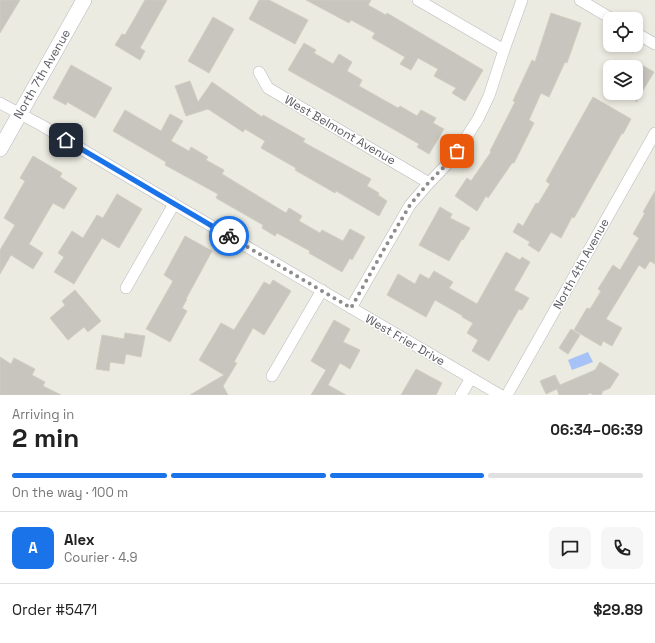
<!DOCTYPE html>
<meta charset="utf-8">
<style>
body{margin:0;font-family:"Space Grotesk",sans-serif;background:#f6f6f6;color:#222;height:100vh;display:flex;flex-direction:column;font-size:15px;white-space:nowrap}
*{box-sizing:border-box;margin:0}
p{font-size:13px;color:#767676}
.icon{flex:none;width:22px;height:22px;fill:none;stroke:currentColor;stroke-width:2;stroke-linecap:round;stroke-linejoin:round}
.map{position:relative;height:395px;overflow:hidden}
.sheet{display:flex;flex-direction:column;background:#fff;flex:1}
.sheet>*{flex:none}
.tools{position:absolute;left:603px;top:12px;display:grid;gap:8px}
.tools a{display:grid;place-items:center;width:40px;height:40px;border-radius:8px;background:#fff;box-shadow:0 2px 6px #0003;font-size:20px}
.pin{position:absolute;display:grid;place-items:center;width:34px;height:34px;color:#fff;margin:-17px;border-radius:8px;box-shadow:0 2px 6px #0006}
.courier{position:absolute;display:grid;place-items:center;width:40px;height:40px;margin:-20px;border:3px solid #1a73e8;border-radius:50%;background:#fff;color:#222;box-shadow:0 1px 5px #0007}
.summary em{font-style:normal;font-weight:700}
.summary div{display:flex;flex-direction:column-reverse}
.summary{display:flex;align-items:center;justify-content:space-between;height:68px;padding:0 12px}
h1{font-size:26px;font-weight:700;line-height:30px}
.bar{display:grid;grid-template-columns:repeat(4,1fr);gap:6px 4px;align-content:center;height:48px;padding:0 12px}
.bar i{height:5px;border-radius:3px;background:#e0e0e0}
.bar .active{background:#1a73e8}
.bar p{grid-column:span 4}
.line{display:flex;align-items:center;gap:10px;padding:0 12px;border-top:1px solid #e0e0e0}
.line div{flex:1}
.round{display:grid;place-items:center;flex:none;width:42px;height:42px;border-radius:8px;background:#f6f6f6}
.map>svg:first-child{display:block}
.water{fill:#a7c2f6}
.building{fill:#c7c5be;stroke:#cfcec0}
.lines{fill:none;stroke-linecap:round;stroke-linejoin:round}
.minor-casing{stroke:#b9b9bf;stroke-width:12}
.secondary-casing{stroke:#b7b8be;stroke-width:16}
.minor{stroke:#fff;stroke-width:11}
.secondary{stroke:#fff;stroke-width:15}
.done{stroke:#8d8d8e;stroke-width:4;stroke-dasharray:0 7.2}
.route{stroke:#1a73e8;stroke-width:5}
.labels{text-anchor:middle;stroke-width:3;stroke-linejoin:round;paint-order:stroke}
.street-label{font-size:12px;fill:#5a5b61;stroke:#fff}
</style>
<div class="map">
<svg width="655" height="395" viewBox="0 0 655 395">
<rect width="100%" height="100%" fill="#ebebe1"/>
<path class="water" d="M588,352L593,362L572,370L568,360Z"/>
<path class="building" d="M0,0H20L0,33Z
M145,0H167L140,48L145,51L140,60L115,45L122,34L125,35Z
M259,0H269L308,20L295,44L249,19Z
M306,0H371L368,5L386,15L387,13L483,70L465,101L452,93L456,88L434,76L438,69L418,58L411,70L400,64L405,57L372,38L375,33L351,20L349,23Z
M551,13L581,23L567,63L565,62L549,97L541,93L529,120L534,123L514,163H512L488,198L486,196L477,211L455,196L467,178L471,181L491,152L490,151L515,102L513,101L532,60L535,62Z
M213,17L234,29L209,73L188,61Z
M304,43L316,50L314,53L333,64L339,54L352,62L347,71L362,80L359,86L398,108L400,106L417,116L421,110L436,118L433,123L444,129L429,154L417,147L419,144L388,126L288,70Z
M640,64L654,72L636,102V70Z
M71,65L112,88L95,118L67,102L66,105L53,98Z
M190,81L198,102L212,82L262,117L263,115L305,139L303,142L371,179L367,186L379,193L378,195L387,201L379,216L336,191L335,193L295,170L296,168L261,148L265,141L245,129L243,132L208,109L186,116L175,86Z
M593,97L631,119L623,134L622,133L574,218L572,217L561,238L551,232L539,252L528,245L530,242L513,232L518,223L523,226L536,203L538,204L550,184L546,181Z
M125,110L161,131L170,114L183,121L171,141L189,151L191,147L208,157L206,160L224,170L222,174L286,213L289,208L302,216L299,221L320,233L322,230L343,241L350,229L365,237L352,260L350,258L342,272L309,253L310,251L277,233L275,236L262,228L263,225L216,198L218,194L165,165L166,162L113,131Z
M33,156L62,173L60,177L77,188L64,209L53,203L29,244L43,253L33,269L11,255L0,274V250L15,225L4,218L25,181L20,178Z
M655,191V264L650,261L645,269L639,265L606,319L622,328L612,346L603,341L601,346L574,330L587,308L590,309L601,291L598,289L613,265L620,270L639,238L633,234L645,213L643,212Z
M117,194L142,209L119,248L102,238L74,284L54,272L64,257L58,253L72,231L83,238L97,215L103,218Z
M440,207L452,214L450,218L470,228L463,240L462,239L449,261L419,245Z
M185,236L212,251L186,299H187L182,308L187,311L170,342L146,329L173,281L164,275Z
M506,252L520,260L522,257L530,262L514,290L529,298L522,310L519,309L489,361L472,351L478,340L467,333L473,323L462,317L463,316L435,300L426,317L387,295L398,274L415,284L420,274L429,279L434,271L453,282L449,288L477,304Z
M273,280L291,291L264,335L253,328L234,362L237,363L223,386L228,395H190L224,375L199,360L221,323L234,330L264,282L270,285Z
M75,290L101,321L88,332L84,327L68,340L50,318L65,305L62,301Z
M334,320L350,329L343,342L360,350L350,369L340,363L328,385L346,395H311L326,370L311,361Z
M571,329L580,335L568,354L559,348Z
M125,333L145,336L141,357L126,354L124,364L110,362L109,371L96,369L102,335L124,339Z
M0,357L11,364L14,358L35,369L32,375L45,382L43,386L61,395H0Z
M600,362L619,374L610,388L603,391L601,395H593L590,393L587,395H559L557,389L546,394L540,381L555,375L560,385L595,370Z
M416,369L442,383L436,395H401Z"/>
<g class="lines">
<g class="minor-casing">
<path id="minor" d="M418,0L504,50
M580,0L612,19
M636,33L655,44
M259,72L268,88L429,183
M0,103L41,125L174,204L500,395
M126,288L174,204
M351,308L410,205L429,183L450,161L464,141L478,119L489,96L504,50L522,0
M272,376L322,290
M461,395L471,378
M507,395L655,133"/>
</g>
<g class="secondary-casing">
<path id="secondary" d="M0,149L84,0"/>
</g>
<use href="#minor" class="minor"/>
<use href="#secondary" class="secondary"/>
</g>
<g class="lines">
<path class="done" d="M229,236L351,308L387,244L410,205L429,182L450,161L457,151"/>
<path class="route" d="M66,140L229,236"/>
</g>
<g class="labels">
<g class="street-label">
<text transform="translate(42 74) rotate(-60)" y="4">North 7th Avenue</text>
<text transform="translate(340 130) rotate(30)" y="4">West Belmont Avenue</text>
<text transform="translate(581 264) rotate(-61)" y="4">North 4th Avenue</text>
<text transform="translate(405 340) rotate(30)" y="4">West Frier Drive</text>
</g>
</g>
</svg>
<div class="tools">
<a><svg class="icon" aria-label="locate" viewBox="0 0 24 24"><circle cx="12" cy="12" r="6"/><path d="M12 2v4M12 18v4M2 12h4M18 12h4"/></svg></a>
<a><svg class="icon" aria-label="layers" viewBox="0 0 24 24"><path d="M12 4l9 5-9 5-9-5zM3 14l9 5 9-5"/></svg></a>
</div>
<div class="pin" style="left:457px;top:151px;background:#ea580c"><svg class="icon" aria-label="bag" viewBox="0 0 24 24"><path d="M5 8h14l-1 12H6zM9 8a3 3 0 0 1 6 0"/></svg></div>
<div class="pin" style="left:66px;top:140px;background:#1f2937"><svg class="icon" aria-label="home" viewBox="0 0 24 24"><path d="M3 11l9-7 9 7M6 9v11h12V9"/></svg></div>
<div class="courier" style="left:229px;top:236px"><svg class="icon" aria-label="bike" viewBox="0 0 24 24"><circle cx="6" cy="16" r="4"/><circle cx="18" cy="16" r="4"/><path d="M6 16l4-8h5l3 8M10 8l3 8H6M13 5h3"/></svg></div>
</div>
<section class="sheet">
<div class="summary"><div><h1>2 min</h1><p>Arriving in</p></div><em>06:34–06:39</em></div>
<div class="bar"><i class="active"></i><i class="active"></i><i class="active"></i><i></i><p>On the way · 100 m</p></div>
<div class="line" style="height:72px"><b class="round" style="background:#1a73e8;color:#fff">A</b><div><b>Alex</b><p>Courier · 4.9</p></div><a class="round"><svg class="icon" aria-label="chat" viewBox="0 0 24 24"><path d="M4 5h16v11H9l-5 4z"/></svg></a><a class="round"><svg class="icon" aria-label="phone" viewBox="0 0 24 24"><path d="M5 4h4l2 5-3 2q2 4 5 5l2-3 5 2v4C11 20 4 13 5 4z"/></svg></a></div>
<div class="line" style="height:52px"><div>Order #5471</div><b>$29.89</b></div>
</section>
